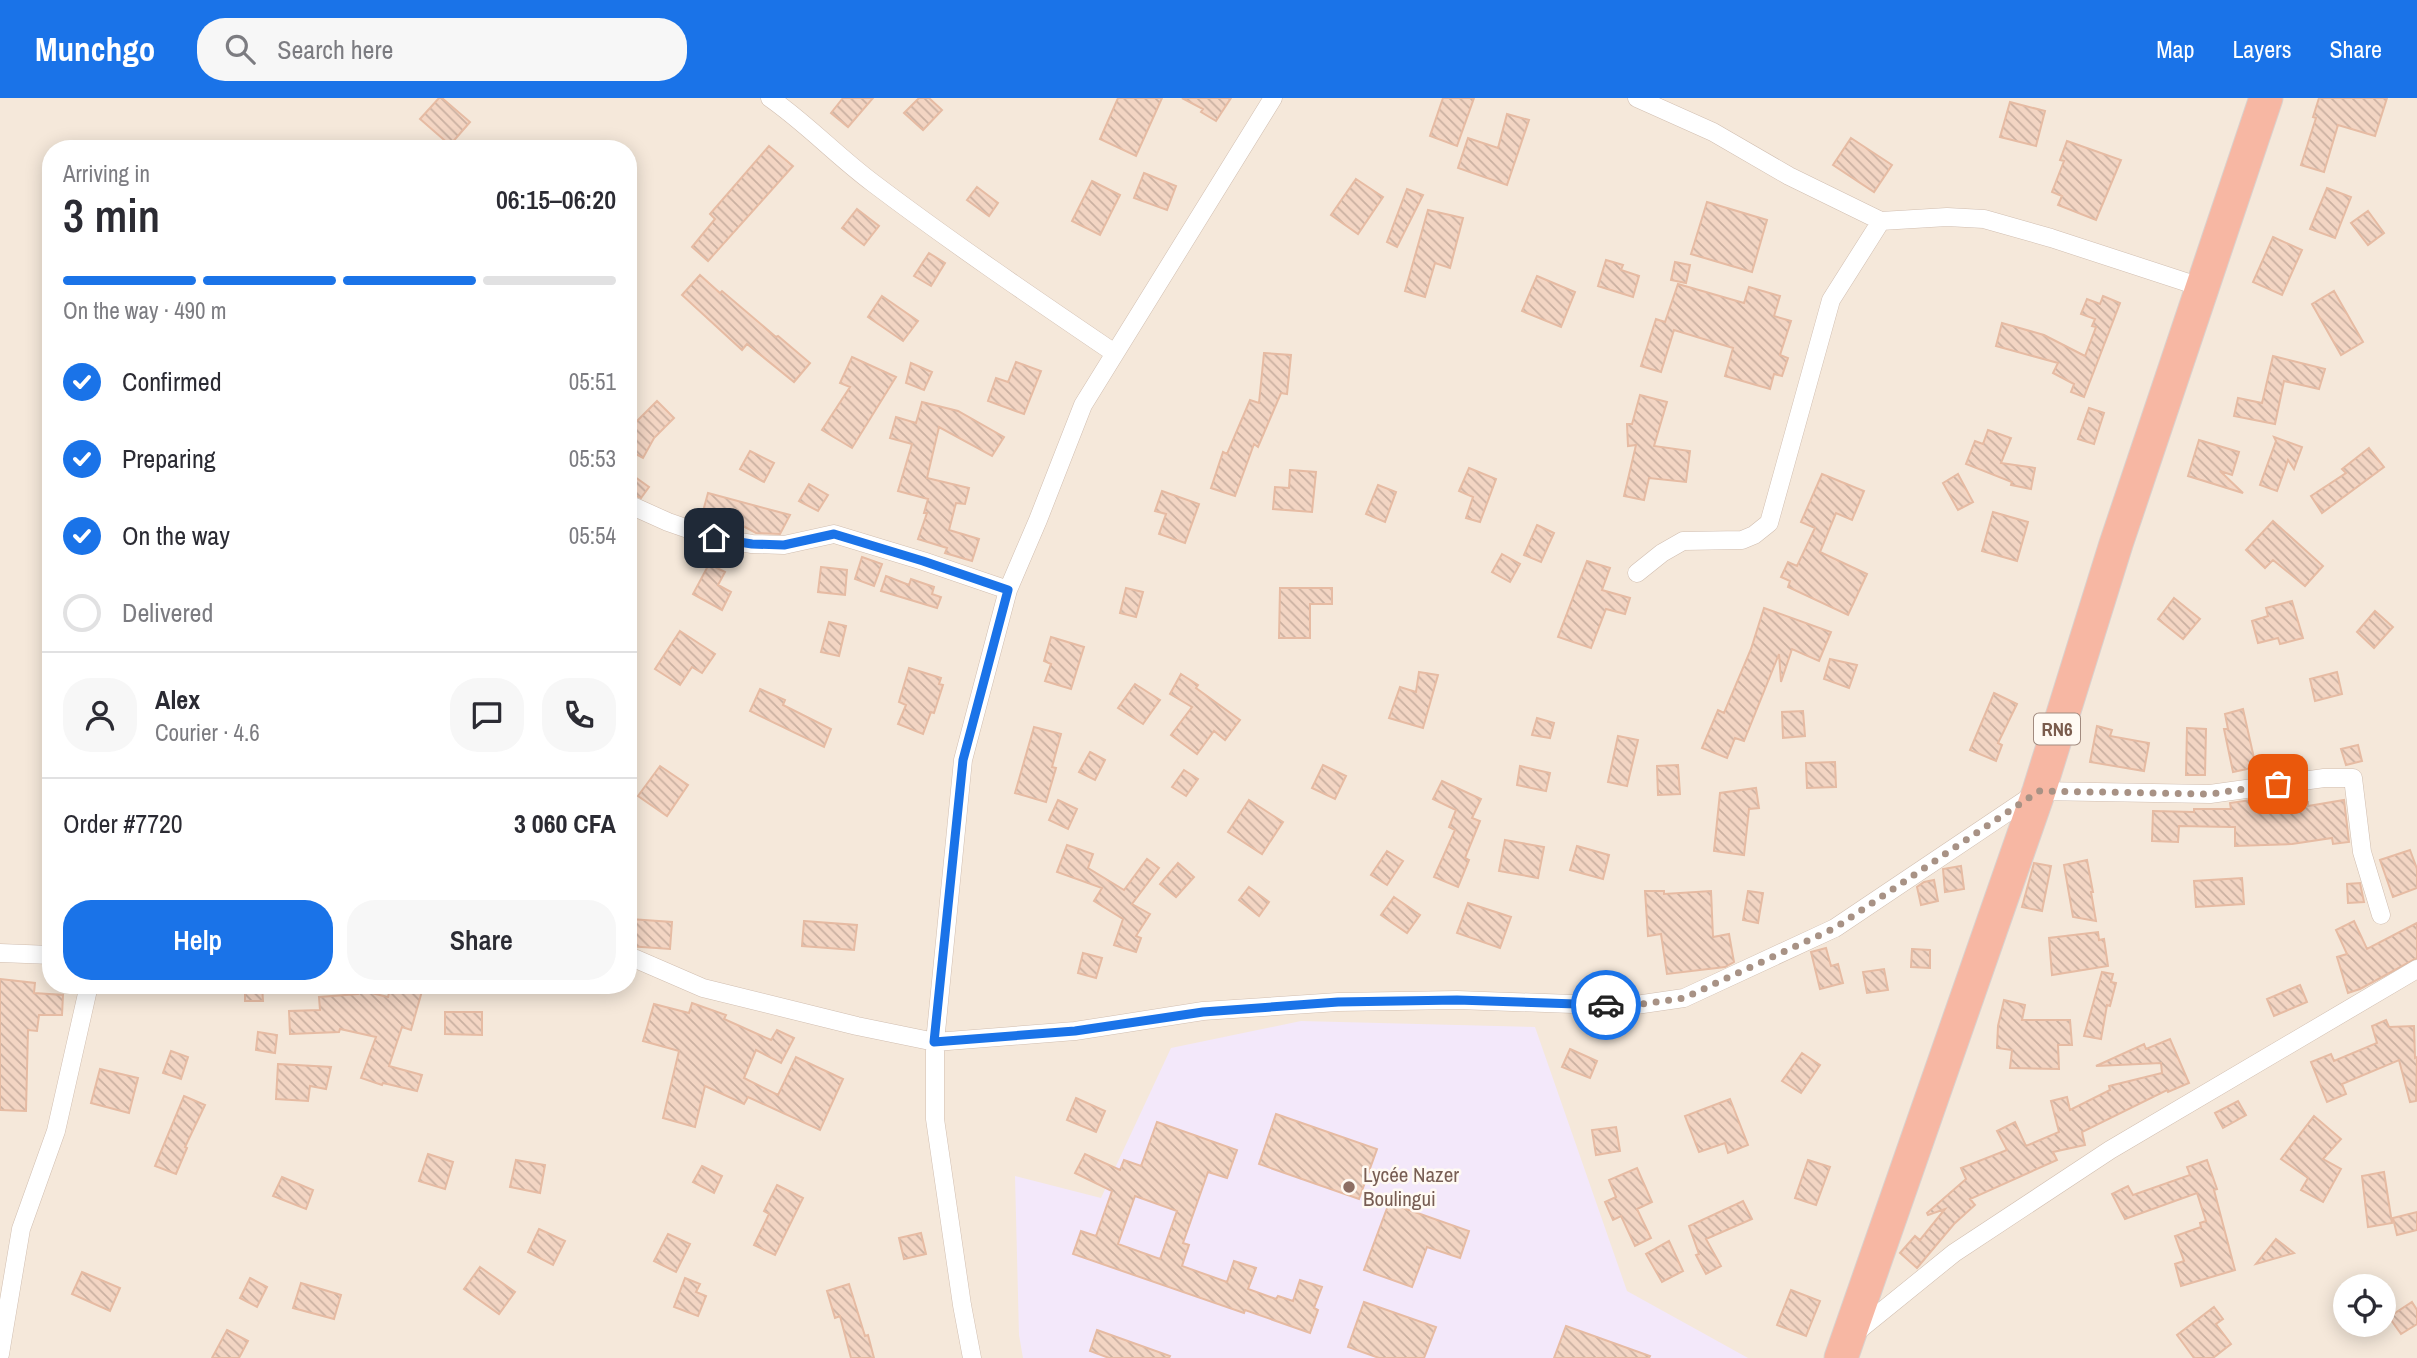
<!DOCTYPE html>
<meta charset="utf-8">
<style>
body{margin:0;font-family:"Archivo Narrow",sans-serif;background:#f7f7f7;color:#2b2b33;height:100vh;display:flex;flex-direction:column;font-size:26px;white-space:nowrap}
*{box-sizing:border-box;margin:0}
p{font-size:23px;color:#7c7c81}
.icon{flex:none;width:38px;height:38px;fill:none;stroke:currentColor;stroke-width:2;stroke-linecap:round;stroke-linejoin:round}
.map{position:relative;flex:1;overflow:hidden}
.panel{position:absolute;left:42px;top:42px;width:595px;height:854px;display:flex;flex-direction:column;background:#fff;border-radius:28px;box-shadow:0 4px 18px #0003}
.panel>*{flex:none}
.fabs{position:absolute;left:2333px;top:1176px;display:grid;gap:14px}
.fabs a{display:grid;place-items:center;width:63px;height:63px;border-radius:50%;background:#fff;box-shadow:0 4px 18px #0003;font-size:35px}
.pin{position:absolute;display:grid;place-items:center;width:60px;height:60px;color:#fff;margin:-30px;border-radius:14px;box-shadow:0 4px 10px #0006}
.courier{position:absolute;display:grid;place-items:center;width:70px;height:70px;margin:-35px;border:5px solid #1a73e8;border-radius:50%;background:#fff;color:#222;box-shadow:0 2px 9px #0007}
.overview em{font-style:normal;font-weight:600}
.overview div{display:flex;flex-direction:column-reverse}
.overview{display:flex;align-items:center;justify-content:space-between;height:119px;padding:0 21px}
h1{font-size:46px;font-weight:600;line-height:52px}
.bar{display:grid;grid-template-columns:repeat(4,1fr);gap:10px 7px;align-content:center;height:84px;padding:0 21px}
.bar i{height:9px;border-radius:5px;background:#e1e1e2}
.bar .selected{background:#1a73e8}
.bar p{grid-column:span 4}
.line{display:flex;align-items:center;gap:18px;padding:0 21px;border-top:2px solid #e1e1e2}
.line div{flex:1}
.round{display:grid;place-items:center;flex:none;width:74px;height:74px;border-radius:28px;background:#f7f7f7}
ol{padding:0 21px;list-style:none}
li{display:flex;align-items:center;gap:21px;height:77px}
li p{margin-inline-start:auto}
li .icon{padding:7px;border-radius:50%;background:#1a73e8;color:#fff;stroke-width:4}
li:last-child{color:#7c7c81}
li i{width:38px;height:38px;border:4px solid #e1e1e2;border-radius:50%}
.primary-button{display:flex;gap:14px;margin-top:auto;padding:14px 21px}
.primary-button a{flex:1;height:80px;border-radius:28px;background:#1a73e8;color:#fff;font-size:28px;font-weight:600;line-height:80px;text-align:center}
.primary-button a+a{background:#f7f7f7;color:#2b2b33}
header{display:flex;align-items:center;gap:42px;box-sizing:border-box;height:98px;padding:0 35px;background:#1a73e8;color:#fff}
header strong{font-size:33px}
nav{display:flex;gap:38px;margin-inline-start:auto;font-size:24px}
.search{width:490px;height:63px;background:#f7f7f7;display:flex;align-items:center;gap:18px;box-sizing:border-box;padding:0 24px;border-radius:28px;color:#7c7c81;font-size:26px}
.map>svg:first-child{display:block}
.residential{fill:#f5e8da;fill-rule:evenodd}
.education{fill:#f3e8fa}
.building{fill:url(#building-back-hatch);stroke:#e6bba3;stroke-width:2;fill-rule:evenodd}
.lines{fill:none;stroke-linecap:round;stroke-linejoin:round}
.street-casing{stroke:#d1beb0;stroke-width:19}
.highway-casing{stroke:#dad1cd;stroke-width:35}
.street{stroke:#fff;stroke-width:18}
.highway{stroke:#f7b7a3;stroke-width:33}
.done{stroke:#a89285;stroke-width:7;stroke-dasharray:0 12.6}
.route{stroke:#1a73e8;stroke-width:9}
.education-dot{fill:#8d6e63;stroke:#fffaf3;stroke-width:2.5}
.labels{text-anchor:middle;stroke-width:5;stroke-linejoin:round;paint-order:stroke}
.shield{fill:#fffaf3;stroke:#a28b7f;stroke-width:2}
.shield-label{font-size:19px;font-weight:bold;fill:#7a5c4d}
.education-label{font-size:21px;fill:#785e54;stroke:#fffaf3;text-anchor:start}
</style>
<header>
<strong>Munchgo</strong>
<div class="search"><svg class="icon" aria-label="search" viewBox="0 0 24 24"><circle cx="10" cy="10" r="6"/><path d="M15 15l6 6"/></svg>Search here</div>
<nav><a>Map</a><a>Layers</a><a>Share</a></nav>
</header>
<div class="map">
<svg width="2417" height="1260" viewBox="0 0 2417 1260">
<defs>
<pattern id="building-back-hatch" width="6" height="6" patternUnits="userSpaceOnUse" patternTransform="scale(1.75)"><rect width="6" height="6" fill="#f3d5c3"/><path d="M-1 5l2 2M0 0l6 6M5-1l2 2" fill="none" stroke="#cab0a1"/></pattern>
</defs>
<rect width="100%" height="100%" fill="#fdf6ec"/>
<path class="residential" d="M0,0H2417V1260H0ZM51,51H628V887H51ZM2345,1188H2384V1227H2345Z"/>
<path class="education" d="M1301,923L1535,929L1627,1193L1748,1260H1023L1019,1237L1015,1078L1101,1100L1171,950Z"/>
<path class="building" d="M439,0H442L470,24L450,47L420,21Z
M843,0H873L848,29L831,15Z
M919,0H929L942,12L923,32L904,15Z
M1118,0H1162L1136,58L1100,41Z
M1182,0H1231L1216,23L1201,14L1203,11Z
M1443,0H1474L1457,48L1430,38Z
M2319,0H2387L2375,38L2338,27L2324,74L2301,67L2316,20L2313,19Z
M2010,4L2045,13L2036,48L2000,39Z
M1507,16L1529,22L1507,87L1458,70L1468,40L1498,50Z
M1851,40L1892,67L1874,94L1833,67Z
M2067,43L2121,62L2096,122L2058,107L2062,98L2052,94L2064,63L2060,62Z
M769,48L793,68L708,163L692,149L715,121L710,116Z
M1144,75L1176,88L1167,112L1134,100Z
M1356,81L1383,99L1358,136L1331,117Z
M1092,83L1120,97L1100,137L1072,123Z
M977,89L998,105L989,118L967,102Z
M2327,90L2351,99L2335,140L2310,131Z
M1407,91L1423,97L1397,149L1387,144Z
M1707,104L1767,122L1752,174L1691,156Z
M857,111L879,128L864,147L842,130Z
M1428,112L1463,120L1450,170L1435,165L1425,199L1405,193Z
M2368,113L2384,135L2368,147L2351,125Z
M2273,139L2302,152L2282,197L2253,184Z
M929,155L945,165L931,188L914,178Z
M1606,162L1623,167L1621,172L1639,178L1633,199L1598,188Z
M1675,164L1690,167L1686,185L1671,182Z
M700,177L720,195L722,193L776,239L778,238L810,265L794,284L747,246L742,252L682,197Z
M1537,178L1575,194L1561,229L1522,213Z
M1678,186L1744,205L1749,189L1780,198L1774,218L1791,223L1780,257L1788,260L1782,278L1774,276L1770,291L1725,278L1733,250L1674,232L1661,274L1641,268L1656,221L1665,224Z
M2334,193L2363,244L2341,257L2312,206Z
M882,198L918,223L903,243L868,219Z
M2103,198L2120,205L2084,299L2071,294L2074,286L2053,275L2058,265L1996,248L2002,225L2044,237L2085,258L2096,229L2092,228L2095,221L2081,216L2087,201L2100,206Z
M1264,255L1291,257L1287,296L1281,295L1258,349L1254,346L1235,398L1211,390L1223,354L1227,356L1250,302L1259,305Z
M2273,258L2325,271L2319,291L2284,283L2275,326L2234,318L2238,300L2262,305Z
M852,259L896,279L852,350L822,332L850,289L840,285Z
M1016,264L1041,273L1024,316L988,303L996,280L1008,284Z
M911,265L932,274L924,292L906,285Z
M1640,297L1667,304L1654,348L1690,353L1686,384L1649,380L1644,402L1624,398L1636,347L1628,348L1627,326H1632Z
M657,303L674,320L654,340L643,360L628,352V332Z
M922,304L958,313L1004,339L992,358L939,329L927,380L969,390L965,406L956,405L949,432L979,441L972,463L945,455L947,450L918,441L927,415H924L928,401L898,393L912,346L890,340L896,319L916,325Z
M2089,310L2104,315L2094,346L2078,341Z
M1988,332L2011,340L2001,365L2035,370L2031,391L2011,387L2012,384L1966,366L1975,343L1983,346Z
M2274,339L2302,349L2294,371L2288,362L2277,393L2260,387L2276,343Z
M2199,342L2239,354L2232,377L2220,373L2243,395L2188,378Z
M2369,350L2384,369L2322,415L2311,398L2346,375L2342,371Z
M750,353L774,365L764,384L740,371Z
M1469,370L1496,381L1480,424L1466,420L1473,399L1459,393Z
M1290,372L1316,374L1312,414L1273,411L1275,389L1289,390Z
M628,374L649,389L641,400L628,394Z
M1822,376L1864,393L1852,422L1836,415L1820,454L1867,476L1848,517L1788,489L1790,483L1781,479L1788,464L1797,468L1815,430L1801,424Z
M1958,376L1973,404L1958,412L1943,385Z
M809,386L828,397L818,413L799,403Z
M1378,387L1396,394L1385,424L1366,416Z
M1162,393L1199,406L1185,445L1159,436L1166,416L1155,413Z
M708,395L790,417L780,436L756,435L743,428L702,417Z
M1993,414L2028,424L2017,463L1982,453Z
M2273,423L2323,468L2305,488L2273,462L2265,470L2246,452Z
M1537,427L1554,435L1541,464L1524,457Z
M1502,456L1520,466L1510,484L1492,474Z
M862,459L882,466L874,488L855,481Z
M1587,463L1610,470L1602,492L1630,500L1625,516L1606,511L1591,550L1558,539Z
M709,466L725,474L718,487L731,494L722,512L693,496Z
M821,469L847,472L845,497L818,494Z
M886,478L909,487L911,481L934,489L932,496L941,499L937,510L881,493Z
M1126,490L1143,494L1136,519L1120,515Z
M1280,490H1332V506H1310V540H1279Z
M2174,500L2200,521L2183,541L2158,521Z
M2292,503L2303,540L2280,546L2278,540L2258,545L2252,523L2268,518L2266,510Z
M1764,510L1831,534L1819,563L1792,551L1781,584L1779,556L1744,643L1735,640L1727,660L1702,650L1718,612L1724,615L1751,551Z
M2375,513L2393,529L2374,550L2357,534Z
M829,524L846,528L839,558L821,554Z
M680,533L715,556L702,575L692,569L680,587L655,571Z
M1051,539L1084,549L1071,591L1045,583L1051,566L1044,563Z
M1830,561L1857,567L1849,590L1824,581Z
M909,570L941,580L939,586L943,587L934,615L931,614L923,636L898,626L906,607L899,604Z
M1419,574L1438,577L1423,630L1389,620L1400,589L1416,594Z
M2337,574L2342,596L2315,603L2310,581Z
M1181,576L1198,587L1196,590L1240,622L1225,642L1214,633L1197,656L1171,637L1192,609L1170,596Z
M1135,586L1160,602L1143,626L1118,610Z
M760,591L785,602L783,607L831,631L824,649L750,613Z
M1994,595L2017,606L1998,645L2002,647L1996,663L1970,652Z
M2243,611L2256,669L2233,674L2224,631H2228L2225,616Z
M1803,613L1805,638L1783,640L1782,614Z
M1537,620L1554,625L1550,640L1532,637Z
M2097,628L2112,632L2110,638L2149,645L2144,673L2090,664Z
M1034,629L1061,636L1052,669L1056,670L1046,704L1015,695Z
M2187,630L2206,631L2205,677H2186Z
M1618,638L1638,642L1627,688L1608,684Z
M2358,647L2362,663L2346,667L2341,651Z
M1090,654L1105,662L1095,682L1079,674Z
M1835,664L1836,689L1807,690L1806,665Z
M1323,667L1346,678L1335,701L1312,690Z
M1678,667L1680,696L1658,697L1657,668Z
M660,668L688,687L667,718L638,698Z
M1520,668L1550,675L1546,693L1517,687Z
M1184,672L1198,681L1186,698L1172,689Z
M1442,683L1481,701L1472,720L1480,723L1465,760L1469,762L1458,789L1434,779L1455,732L1449,729L1456,712L1433,701Z
M1756,690L1759,710L1749,711L1744,757L1714,753L1720,695Z
M2271,699H2283V705L2308,704V708L2344,702L2349,744L2333,746L2332,740L2292,746L2235,748V729H2232L2179,728L2178,744L2152,743L2153,713L2194,714V711H2231L2230,705Z
M1058,702L1077,711L1068,731L1049,722Z
M1249,702L1283,724L1262,756L1228,734Z
M1505,742L1544,749L1538,780L1499,773Z
M1067,747L1093,756L1088,770L1124,792L1147,761L1159,770L1132,806L1150,816L1136,838L1141,840L1136,854L1114,847L1123,821L1094,803L1102,790L1057,774Z
M1577,748L1609,757L1603,781L1570,772Z
M2410,752L2417,771V790L2393,799L2380,762Z
M1387,753L1403,763L1387,787L1371,777Z
M2087,762L2093,794H2091L2096,823L2073,819L2064,767Z
M1178,765L1194,779L1176,799L1160,786Z
M2034,765L2051,768L2042,813L2022,809Z
M1961,768L1964,791L1945,794L1943,771Z
M2242,780L2244,806L2196,809L2194,783Z
M1934,782L1938,803L1921,807L1917,789L1924,784Z
M2360,785L2364,804L2348,805L2347,786Z
M1249,789L1269,804L1259,818L1239,802Z
M1645,793H1664V796L1711,793L1713,839L1729,836L1734,864L1725,869L1667,876L1661,836L1648,838Z
M1748,793L1763,795L1758,825L1743,822Z
M1394,799L1420,817L1407,835L1381,817Z
M1468,805L1511,819L1500,850L1457,835Z
M630,821L672,824L670,851L628,848Z
M804,823L857,827L854,852L802,848Z
M2354,823L2367,851L2417,825V860L2360,891L2348,895L2337,859L2347,856L2336,832Z
M2098,834L2099,842L2104,841L2108,868L2052,877L2049,840Z
M1826,850L1831,868L1838,866L1843,885L1820,891L1811,854Z
M1912,851L1930,852V870L1911,869Z
M1083,855L1102,860L1096,880L1078,875Z
M1884,871L1888,892L1867,895L1863,874Z
M2102,874L2113,876L2111,884L2116,885L2110,908L2107,907L2101,941L2084,938Z
M0,881L35,885L34,895L63,897L62,917H39L37,933L28,932L26,1013L0,1012Z
M245,887H262L263,903H245Z
M391,887L422,893L411,932L402,929L389,968L422,977L417,993L383,985L382,987L361,980L376,939L340,931L339,934L290,936L289,913L320,912L319,899L358,896L359,892L388,899Z
M2300,887L2307,904L2274,918L2267,901Z
M2004,902L2025,907L2022,922H2070L2072,947H2058L2059,971L2010,970L2012,952L1997,950L1998,928Z
M692,905L726,917L724,921L771,942L777,932L794,940L781,965L756,952L744,980L778,997L796,959L843,981L820,1032L748,999L744,1006L705,988L695,1029L663,1020L679,953L643,943L654,906L689,915Z
M445,914H482V937L445,936Z
M2386,922L2389,929L2414,928L2415,960L2417,959L2416,1003L2410,1004L2399,962L2342,986L2346,996L2327,1004L2311,964L2331,956L2334,963L2377,945L2372,928Z
M258,934L277,937L275,955L256,952Z
M2170,941L2189,985L2168,994L2167,992L2082,1034L2085,1047L2053,1054L2057,1062L1970,1101L1975,1107L1954,1126L1917,1170L1900,1155L1915,1138L1920,1142L1945,1111L1928,1117L1927,1115L1966,1081L1961,1070L2007,1052L1997,1033L2015,1024L2026,1048L2059,1034L2051,1003L2067,999L2070,1012L2110,992L2109,988L2162,975L2161,965L2096,968L2144,946L2146,951Z
M1570,951L1597,963L1590,980L1562,969Z
M171,953L188,959L181,981L163,975Z
M1802,955L1820,967L1801,995L1782,983Z
M278,966L331,969L326,991L310,988L308,1003L276,1001Z
M100,971L138,980L129,1015L91,1005Z
M184,998L205,1007L185,1049L187,1050L176,1076L155,1068Z
M1076,1000L1105,1013L1096,1034L1067,1022Z
M1730,1001L1748,1047L1728,1055L1725,1045L1699,1054L1685,1018Z
M2238,1003L2246,1017L2223,1030L2215,1015Z
M1276,1016L1377,1051L1359,1101L1259,1066Z
M2314,1018L2341,1041L2323,1061L2341,1071L2323,1104L2301,1092L2308,1080L2281,1061Z
M1157,1024L1237,1052L1227,1080L1208,1074L1183,1145L1189,1147L1182,1168L1227,1184L1234,1163L1256,1170L1248,1191L1276,1201L1278,1198L1293,1203L1300,1182L1322,1189L1314,1210L1318,1212L1310,1235L1245,1212L1244,1215L1073,1156L1081,1133L1096,1138L1112,1093L1075,1075L1085,1056L1120,1072L1124,1062L1141,1068ZM1135,1098L1177,1113L1160,1161L1118,1146Z
M1616,1029L1620,1053L1596,1057L1592,1032Z
M428,1056L453,1064L445,1091L419,1083Z
M516,1062L545,1067L540,1095L510,1089Z
M1808,1062L1830,1069L1816,1107L1795,1100Z
M2207,1062L2217,1091L2214,1092L2235,1172L2181,1188L2175,1166L2184,1163L2175,1138L2201,1129L2200,1125L2206,1123L2197,1095L2125,1121L2112,1096L2128,1088L2133,1097L2190,1077L2187,1069Z
M702,1068L722,1078L714,1095L693,1084Z
M1637,1070L1652,1104L1637,1111L1651,1140L1635,1148L1621,1118L1613,1122L1605,1104L1616,1099L1609,1082Z
M2384,1074L2392,1125L2368,1129L2362,1078Z
M282,1079L313,1092L306,1111L273,1098Z
M777,1087L803,1100L775,1157L754,1147L769,1116L764,1113Z
M1743,1103L1752,1121L1706,1141L1721,1168L1706,1176L1696,1157L1699,1156L1689,1128Z
M1389,1105L1469,1133L1460,1160L1427,1149L1412,1189L1364,1172Z
M2417,1114V1132L2397,1137L2393,1120Z
M539,1131L565,1143L553,1167L528,1154Z
M921,1135L926,1156L904,1161L899,1140Z
M668,1136L690,1146L676,1174L654,1163Z
M2276,1141L2294,1155L2256,1166Z
M1669,1143L1683,1173L1662,1184L1646,1156Z
M480,1169L515,1194L499,1216L464,1191Z
M82,1174L120,1190L110,1213L72,1196Z
M250,1180L267,1189L257,1209L240,1200Z
M685,1180L700,1186L696,1194L706,1198L698,1218L674,1209Z
M301,1185L341,1197L334,1221L293,1210Z
M849,1186L865,1238L868,1237L874,1260H851L840,1218L835,1220L827,1193Z
M1791,1192L1820,1203L1806,1238L1777,1227Z
M1364,1204L1436,1229L1424,1260H1379L1348,1249Z
M2412,1204L2417,1212V1226L2401,1236L2389,1219Z
M2214,1209L2223,1221L2216,1226L2231,1246L2213,1260H2194L2177,1237Z
M1566,1228L1650,1258L1649,1260H1554Z
M227,1232L248,1243L239,1260H212Z
M1097,1232L1170,1258L1169,1260H1109L1090,1253Z"/>
<g class="lines">
<g class="street-casing">
<path id="street" d="M770,0C807,26 837,58 873,85C951,144 1032,199 1113,254
M1637,0L1713,34L1789,78L1881,123L1947,119L1984,121L2051,140L2204,190
M628,406L668,424L714,440L752,446L784,447L834,436L923,463L1008,492
M1637,475L1662,455L1683,443L1742,442L1754,437L1769,425L1831,202L1881,123
M0,855L51,857
M628,860L636,861L703,890L857,928L935,944L1075,933L1203,913L1338,904L1457,902L1629,908L1684,900L1835,830L2039,693L2210,696L2324,680H2353L2362,754L2381,817
M1854,1236L1954,1155L2110,1052L2417,871
M0,1256L21,1131L56,1033L89,887
M972,1260L962,1207L935,1021V944L963,662L1008,492L1038,422L1083,307L1273,0"/>
</g>
<g class="highway-casing">
<path id="highway" d="M1841,1260L2039,693L2116,446L2266,0"/>
</g>
<use href="#street" class="street"/>
<use href="#highway" class="highway"/>
</g>
<g class="lines">
<path class="done" d="M1606,907L1629,908L1684,900L1835,830L2039,693L2210,696L2278,686"/>
<path class="route" d="M714,440L752,446L784,447L834,436L923,463L1008,492L963,662L934,944L1075,933L1203,914L1338,904L1457,902L1606,907"/>
</g>
<circle class="education-dot" cx="1349" cy="1089" r="7"/>
<g class="labels">
<rect class="shield" x="2034" y="615.5" width="46" height="31" rx="5"/>
<g class="shield-label">
<text x="2057" y="638">RN6</text>
</g>
<g class="education-label">
<text x="1363" y="1084">Lycée Nazer<tspan x="1363" dy="24">Boulingui</tspan></text>
</g>
</g>
</svg>
<div class="fabs">
<a><svg class="icon" aria-label="locate" viewBox="0 0 24 24"><circle cx="12" cy="12" r="6"/><path d="M12 2v4M12 18v4M2 12h4M18 12h4"/></svg></a>
</div>
<div class="pin" style="left:2278px;top:686px;background:#ea580c"><svg class="icon" aria-label="bag" viewBox="0 0 24 24"><path d="M5 8h14l-1 12H6zM9 8a3 3 0 0 1 6 0"/></svg></div>
<div class="pin" style="left:714px;top:440px;background:#1f2937"><svg class="icon" aria-label="home" viewBox="0 0 24 24"><path d="M3 11l9-7 9 7M6 9v11h12V9"/></svg></div>
<div class="courier" style="left:1606px;top:907px"><svg class="icon" aria-label="car" viewBox="0 0 24 24"><path d="M5 17H2v-5l4-1 3-4h7l3 4 3 1v5h-3M9 17h6M6 11h13"/><circle cx="7" cy="17" r="2"/><circle cx="17" cy="17" r="2"/></svg></div>
<section class="panel">
<div class="overview"><div><h1>3 min</h1><p>Arriving in</p></div><em>06:15–06:20</em></div>
<div class="bar"><i class="selected"></i><i class="selected"></i><i class="selected"></i><i></i><p>On the way · 490 m</p></div>
<ol>
<li><svg class="icon" aria-label="check" viewBox="0 0 24 24"><path d="M5 12l5 5 9-10"/></svg>Confirmed<p>05:51</p></li>
<li><svg class="icon" aria-label="check" viewBox="0 0 24 24"><path d="M5 12l5 5 9-10"/></svg>Preparing<p>05:53</p></li>
<li><svg class="icon" aria-label="check" viewBox="0 0 24 24"><path d="M5 12l5 5 9-10"/></svg>On the way<p>05:54</p></li>
<li><i></i>Delivered</li>
</ol>
<div class="line" style="height:126px"><a class="round"><svg class="icon" aria-label="person" viewBox="0 0 24 24"><circle cx="12" cy="8" r="4"/><path d="M4 21q1-7 8-7t8 7"/></svg></a><div><b>Alex</b><p>Courier · 4.6</p></div><a class="round"><svg class="icon" aria-label="chat" viewBox="0 0 24 24"><path d="M4 5h16v11H9l-5 4z"/></svg></a><a class="round"><svg class="icon" aria-label="phone" viewBox="0 0 24 24"><path d="M5 4h4l2 5-3 2q2 4 5 5l2-3 5 2v4C11 20 4 13 5 4z"/></svg></a></div>
<div class="line" style="height:91px"><div>Order #7720</div><b>3 060 CFA</b></div>
<div class="primary-button"><a>Help</a><a>Share</a></div>
</section>
</div>
